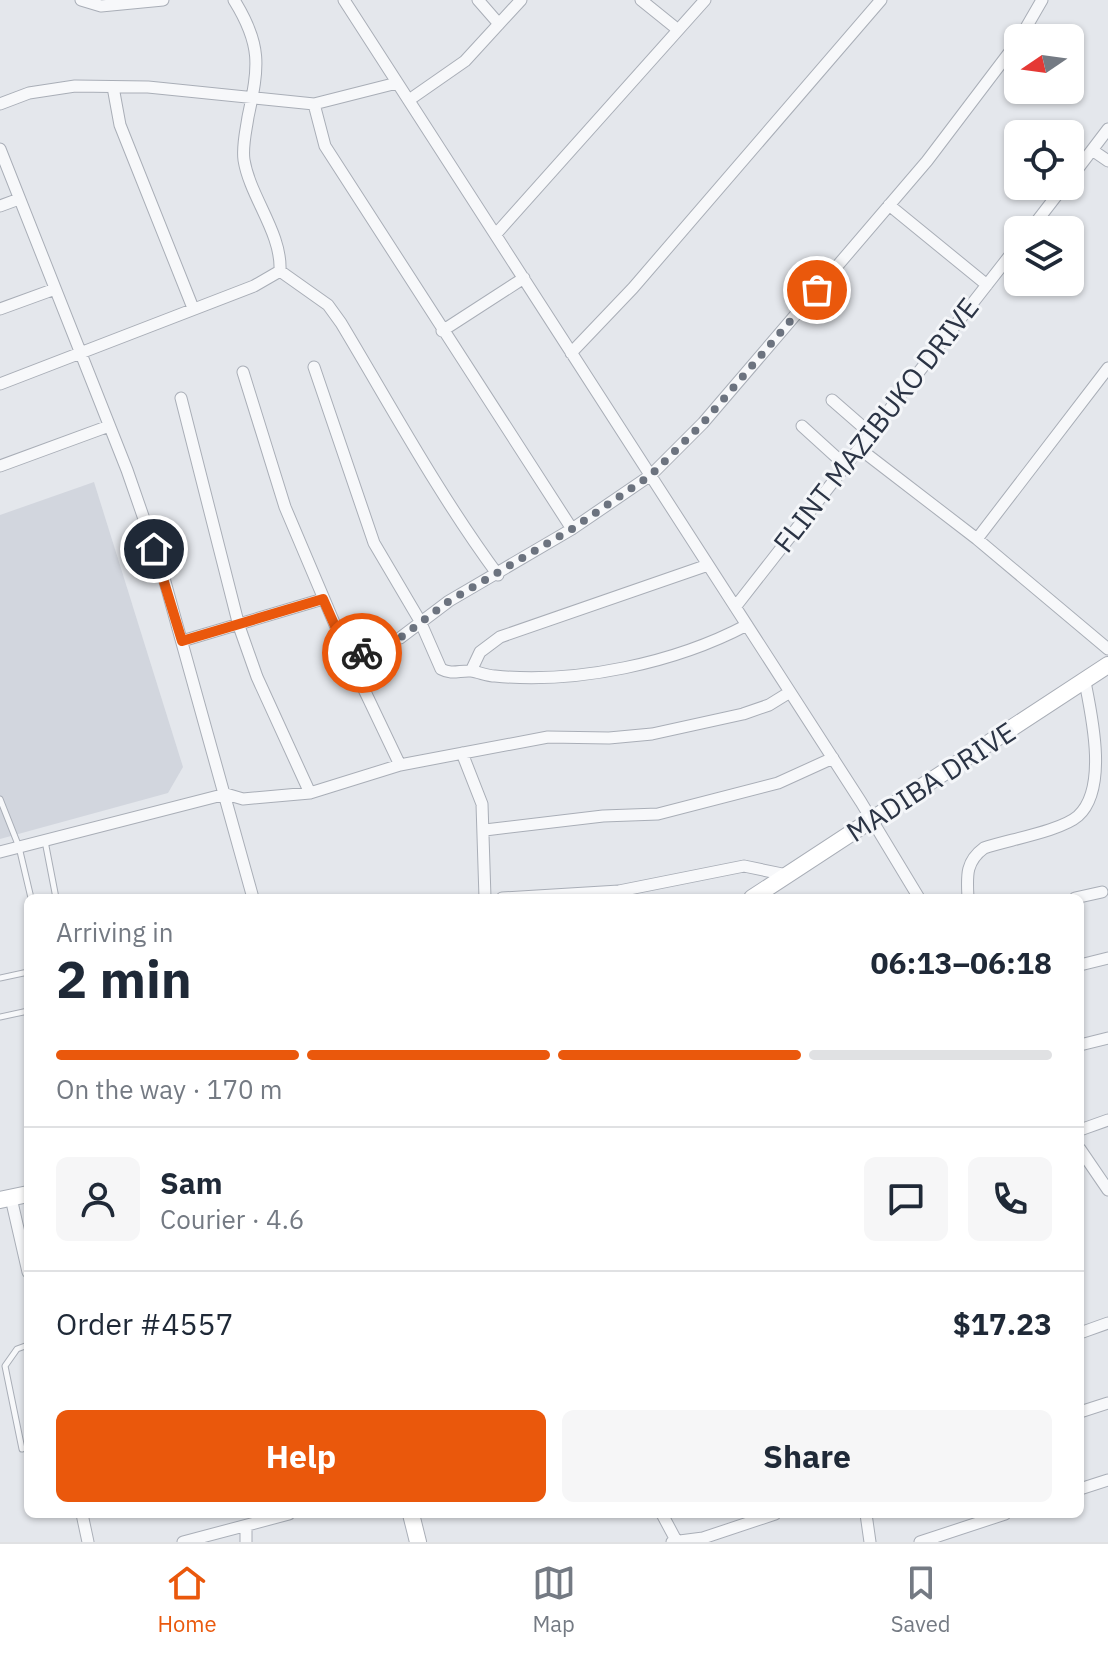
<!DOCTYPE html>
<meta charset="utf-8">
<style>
body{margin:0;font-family:"IBM Plex Sans",sans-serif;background:#f6f6f7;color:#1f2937;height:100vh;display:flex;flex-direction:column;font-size:30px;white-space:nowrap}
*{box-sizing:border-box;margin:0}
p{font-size:26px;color:#747a83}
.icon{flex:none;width:44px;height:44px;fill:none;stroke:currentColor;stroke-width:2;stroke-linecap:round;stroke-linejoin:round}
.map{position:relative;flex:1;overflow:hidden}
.panel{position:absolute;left:24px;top:894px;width:1060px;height:624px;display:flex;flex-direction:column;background:#fff;border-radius:12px;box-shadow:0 2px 6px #0004}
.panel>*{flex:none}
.needle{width:52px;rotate:257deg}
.controls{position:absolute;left:1004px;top:24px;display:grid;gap:16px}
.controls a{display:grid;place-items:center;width:80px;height:80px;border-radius:12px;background:#fff;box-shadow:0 2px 6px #0004;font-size:40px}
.pin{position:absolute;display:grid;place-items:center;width:68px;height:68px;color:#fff;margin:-34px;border:4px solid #fff;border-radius:50%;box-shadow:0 2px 8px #0007}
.courier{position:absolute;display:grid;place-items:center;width:80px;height:80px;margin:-40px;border:6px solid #ea580c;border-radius:50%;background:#fff;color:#222;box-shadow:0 2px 10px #0007}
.overview em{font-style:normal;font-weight:700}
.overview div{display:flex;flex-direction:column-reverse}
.overview{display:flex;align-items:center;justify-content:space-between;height:136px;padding:0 32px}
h1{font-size:52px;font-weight:700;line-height:60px}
.bar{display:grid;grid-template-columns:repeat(4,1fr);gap:12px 8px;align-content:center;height:96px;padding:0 32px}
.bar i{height:10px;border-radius:6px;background:#e0e1e3}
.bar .active{background:#ea580c}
.bar p{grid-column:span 4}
.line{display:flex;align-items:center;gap:20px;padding:0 32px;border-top:2px solid #e0e1e3}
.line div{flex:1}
.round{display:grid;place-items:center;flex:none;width:84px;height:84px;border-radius:12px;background:#f6f6f7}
.primary-button{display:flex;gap:16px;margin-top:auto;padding:16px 32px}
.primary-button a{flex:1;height:92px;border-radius:12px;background:#ea580c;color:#fff;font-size:32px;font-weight:700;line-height:92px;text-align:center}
.primary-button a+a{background:#f6f6f7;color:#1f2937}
.dock{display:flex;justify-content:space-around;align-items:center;height:112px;border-top:2px solid #e0e1e3;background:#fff;font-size:22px;color:#747a83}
.dock a{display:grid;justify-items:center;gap:4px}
.dock .active{color:#ea580c}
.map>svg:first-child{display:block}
.built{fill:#d2d6de}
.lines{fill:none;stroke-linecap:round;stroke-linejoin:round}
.lane-casing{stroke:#a9aeb7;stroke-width:7}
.street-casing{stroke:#a9aeb7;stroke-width:13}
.secondary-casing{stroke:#a9aeb7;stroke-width:18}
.lane{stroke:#f7f8fa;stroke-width:5}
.street{stroke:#f7f8fa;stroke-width:11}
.secondary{stroke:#fff;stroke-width:16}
.done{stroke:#6c737f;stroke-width:8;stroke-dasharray:0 14.4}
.route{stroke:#ea580c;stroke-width:10}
.labels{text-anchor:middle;stroke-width:6;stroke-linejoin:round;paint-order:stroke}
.street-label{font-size:28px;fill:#2b3445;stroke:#f4f6f9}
</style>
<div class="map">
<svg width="1108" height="1542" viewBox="0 0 1108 1542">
<rect width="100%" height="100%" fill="#e4e7ec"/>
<path class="built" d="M94,482L183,767L168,793L0,839V515Z"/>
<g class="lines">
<g class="lane-casing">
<path id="lane" d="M0,799L19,847L31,898
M45,841L56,898
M0,978L28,972
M0,1017L28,1011
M22,1449L5,1366L17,1349L28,1345"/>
</g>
<g class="street-casing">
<path id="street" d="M81,0L101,6L163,0
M344,0L861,802L919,898
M478,0L499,24
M641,0L677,29
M1020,38L1042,0
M113,87L120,125L193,308
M409,100L465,61L521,0
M0,104L29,93L75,86L148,87L314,104L397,83
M314,104L325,146L572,529
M0,149L127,470L162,571L253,898
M1092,150L1108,161
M1070,179L1108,129
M889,205L987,285
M0,206L19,199
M1030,230L1064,186
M496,234L705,0
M280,271L328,305L341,323C392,408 439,495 498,575
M0,309L55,289
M442,331L524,278
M571,353L633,288L881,0
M314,367L374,543L420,621L441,669C452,675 460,670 471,671C479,672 487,676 495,676C577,684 675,663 747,625
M243,372L285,507L349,658L400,765
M0,384L254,286L280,271C282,233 250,197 244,160C242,146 246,131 248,117C259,66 262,45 234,0
M181,398L239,626L257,677L310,793
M832,400L871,434
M802,426L846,466
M860,449L977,539L1108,649
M0,466L109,426
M977,539L1108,368
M736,606L1018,245
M182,641L323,599
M349,658L400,638L449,601L572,529L651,475L703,423L927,161L1018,41
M471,671L480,652L500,637L708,565
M462,753L482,804L485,898
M485,830L603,816L658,814L778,783L833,758
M0,852L226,794L243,799L310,793L400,765L548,737L609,738L652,734L743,714L769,705L790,692
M502,898L619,891L744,866L787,875
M968,898C967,877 965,862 984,848C1007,840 1061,831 1078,816C1108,789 1092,717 1085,682
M1075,898L1102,892
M1080,965L1108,958
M1080,1045L1108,1038
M1080,1130L1108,1120
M1080,1149L1108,1190
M11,1198L28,1272
M1080,1333L1108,1323
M1080,1412L1108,1403
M1080,1489L1108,1480
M82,1514L88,1542
M662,1514L677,1542
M866,1514L870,1542
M246,1526V1542
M183,1542L289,1514
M672,1542L703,1538L775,1514
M920,1542L1005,1514"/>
</g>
<g class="secondary-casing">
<path id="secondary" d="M752,898L1108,665
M0,1200L28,1194
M411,1514L418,1542"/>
</g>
<use href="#lane" class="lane"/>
<use href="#street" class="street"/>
<use href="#secondary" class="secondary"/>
</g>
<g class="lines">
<path class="done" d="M362,653L400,638L449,601L572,529L651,475L703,423L817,290"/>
<path class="route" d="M154,549L182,641L323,599L349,658L362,653"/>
</g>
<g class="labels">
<g class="street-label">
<text transform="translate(876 425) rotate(-52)" y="10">FLINT MAZIBUKO DRIVE</text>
<text transform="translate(931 782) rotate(-33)" y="10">MADIBA DRIVE</text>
</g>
</g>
</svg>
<div class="controls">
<a><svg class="needle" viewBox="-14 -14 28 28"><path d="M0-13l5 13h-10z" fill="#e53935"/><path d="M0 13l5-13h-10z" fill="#747a83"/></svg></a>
<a><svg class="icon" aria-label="locate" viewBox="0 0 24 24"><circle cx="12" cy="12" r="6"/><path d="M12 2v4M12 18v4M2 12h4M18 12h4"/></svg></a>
<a><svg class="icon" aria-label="layers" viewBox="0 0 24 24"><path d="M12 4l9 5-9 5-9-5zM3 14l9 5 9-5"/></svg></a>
</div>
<div class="pin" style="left:817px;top:290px;background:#ea580c"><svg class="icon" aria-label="bag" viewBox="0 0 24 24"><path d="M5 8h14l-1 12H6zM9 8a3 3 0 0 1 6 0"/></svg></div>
<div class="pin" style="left:154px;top:549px;background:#1f2937"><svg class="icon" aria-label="home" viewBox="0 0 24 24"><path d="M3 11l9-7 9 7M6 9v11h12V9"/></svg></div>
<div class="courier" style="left:362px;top:653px"><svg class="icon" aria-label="bike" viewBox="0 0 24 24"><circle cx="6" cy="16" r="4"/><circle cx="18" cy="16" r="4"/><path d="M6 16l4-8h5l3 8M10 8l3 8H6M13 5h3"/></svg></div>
<section class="panel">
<div class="overview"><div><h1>2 min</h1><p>Arriving in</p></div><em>06:13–06:18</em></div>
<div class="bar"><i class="active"></i><i class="active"></i><i class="active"></i><i></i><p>On the way · 170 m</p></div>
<div class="line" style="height:144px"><a class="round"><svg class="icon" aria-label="person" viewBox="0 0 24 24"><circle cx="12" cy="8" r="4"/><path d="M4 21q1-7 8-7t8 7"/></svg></a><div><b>Sam</b><p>Courier · 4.6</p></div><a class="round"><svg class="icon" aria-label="chat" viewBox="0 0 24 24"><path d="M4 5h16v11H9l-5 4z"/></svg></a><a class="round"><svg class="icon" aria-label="phone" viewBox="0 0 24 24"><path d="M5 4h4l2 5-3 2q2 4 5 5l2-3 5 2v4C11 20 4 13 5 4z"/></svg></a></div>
<div class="line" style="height:104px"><div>Order #4557</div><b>$17.23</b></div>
<div class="primary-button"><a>Help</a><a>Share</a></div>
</section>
</div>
<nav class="dock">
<a class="active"><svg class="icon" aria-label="home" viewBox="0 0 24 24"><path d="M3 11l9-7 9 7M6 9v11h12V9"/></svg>Home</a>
<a><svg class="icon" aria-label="map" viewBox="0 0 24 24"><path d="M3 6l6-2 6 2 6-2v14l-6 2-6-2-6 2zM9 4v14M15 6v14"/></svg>Map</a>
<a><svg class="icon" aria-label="saved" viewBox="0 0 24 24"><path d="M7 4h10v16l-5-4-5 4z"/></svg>Saved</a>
</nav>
